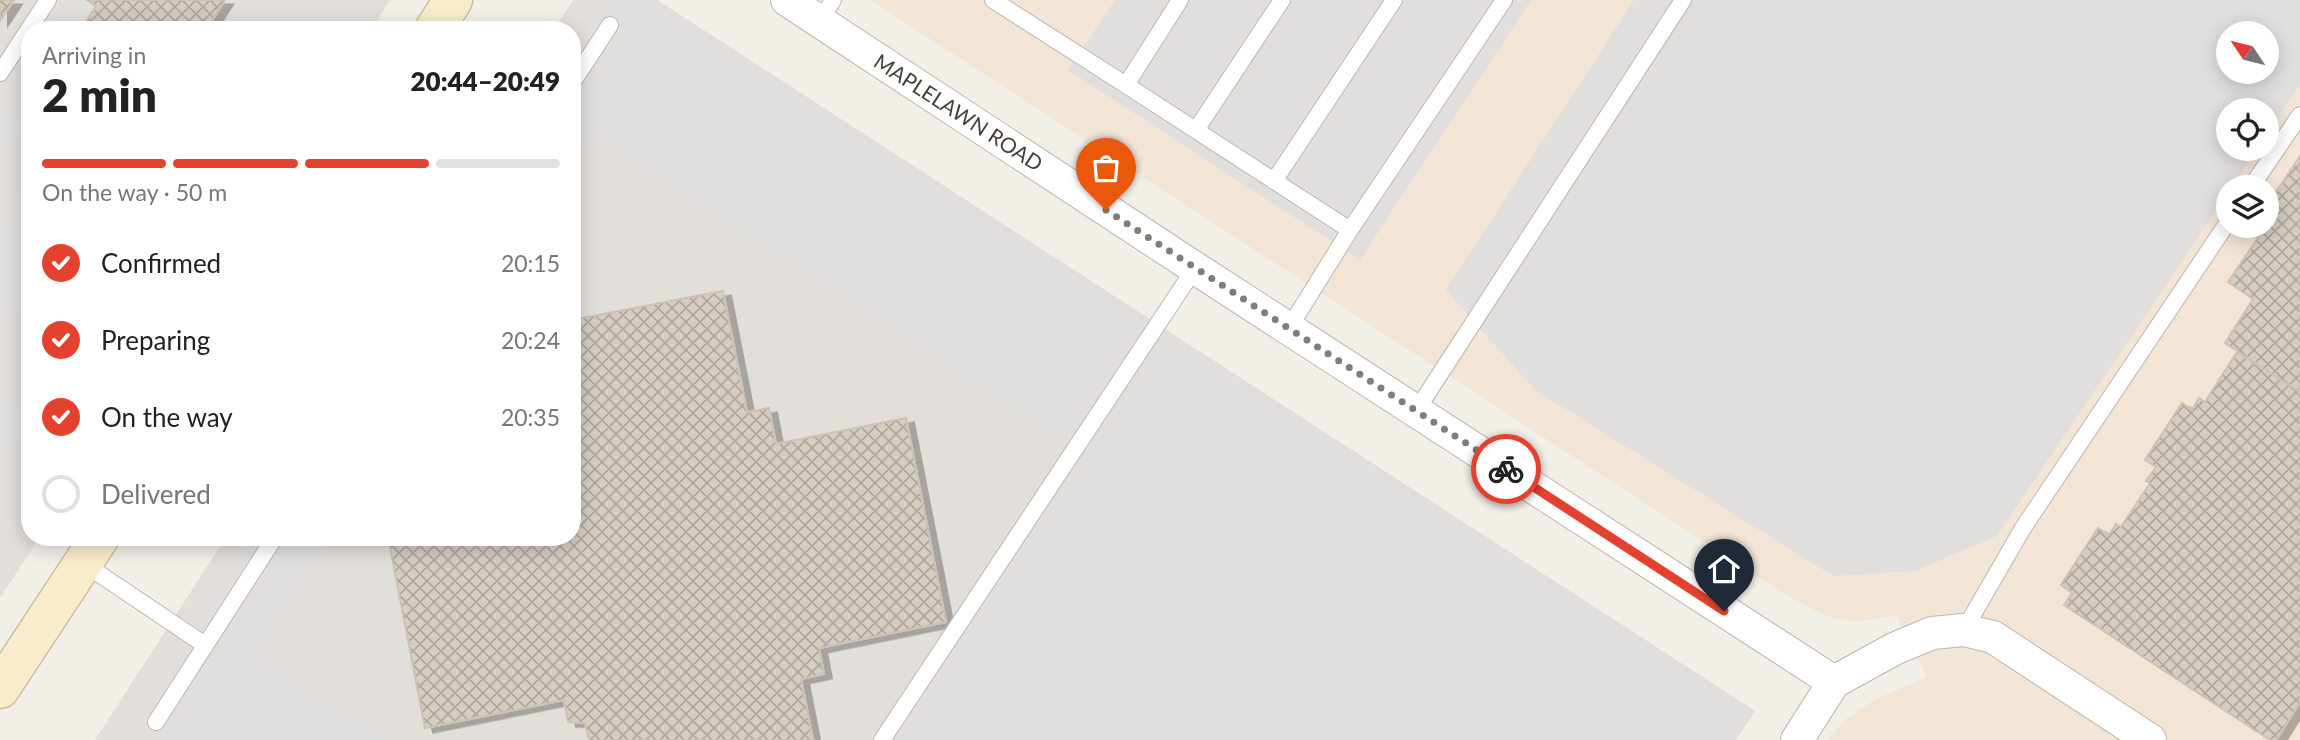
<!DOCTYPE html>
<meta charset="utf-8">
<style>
body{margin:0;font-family:Lato,sans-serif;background:#f6f6f6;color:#222;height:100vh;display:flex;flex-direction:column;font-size:26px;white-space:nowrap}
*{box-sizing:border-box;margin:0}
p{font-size:23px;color:#767676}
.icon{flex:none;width:38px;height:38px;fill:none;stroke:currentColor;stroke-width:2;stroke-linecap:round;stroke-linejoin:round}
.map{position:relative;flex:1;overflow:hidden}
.side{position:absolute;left:21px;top:21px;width:560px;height:525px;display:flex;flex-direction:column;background:#fff;border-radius:28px;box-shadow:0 4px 18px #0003}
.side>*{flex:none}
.needle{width:46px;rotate:305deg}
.buttons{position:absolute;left:2216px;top:21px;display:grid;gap:14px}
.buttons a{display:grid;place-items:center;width:63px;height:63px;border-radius:50%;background:#fff;box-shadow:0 4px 18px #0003;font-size:35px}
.pin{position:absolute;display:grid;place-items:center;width:60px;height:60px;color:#fff;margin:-72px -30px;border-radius:50% 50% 50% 0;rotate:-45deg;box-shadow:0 0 7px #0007}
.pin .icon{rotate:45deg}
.courier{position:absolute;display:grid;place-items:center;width:70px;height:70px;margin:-35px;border:5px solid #e4422e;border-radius:50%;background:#fff;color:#222;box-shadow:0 2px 9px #0007}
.head em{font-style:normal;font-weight:800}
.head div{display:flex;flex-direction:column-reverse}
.head{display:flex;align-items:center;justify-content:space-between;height:119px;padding:0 21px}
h1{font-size:46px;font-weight:800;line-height:52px}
.bar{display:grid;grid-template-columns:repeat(4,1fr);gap:10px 7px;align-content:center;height:84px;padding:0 21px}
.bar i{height:9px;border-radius:5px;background:#e0e0e0}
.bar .on{background:#e4422e}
.bar p{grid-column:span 4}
ol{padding:0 21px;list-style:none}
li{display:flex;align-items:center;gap:21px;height:77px}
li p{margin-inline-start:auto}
li .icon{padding:7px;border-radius:50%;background:#e4422e;color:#fff;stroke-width:4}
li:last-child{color:#767676}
li i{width:38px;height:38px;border:4px solid #e0e0e0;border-radius:50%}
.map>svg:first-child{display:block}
.commercial{fill:#f2e5d6;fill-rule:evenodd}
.industrial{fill:#e2deda}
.parking{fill:#e1dfdd;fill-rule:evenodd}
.building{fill:url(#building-cross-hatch);stroke:#cdc2b3;stroke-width:2;filter:url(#shadow)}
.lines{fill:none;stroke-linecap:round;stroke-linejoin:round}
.service-casing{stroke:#bdb6ac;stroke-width:18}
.minor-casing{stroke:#bdb6ac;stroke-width:34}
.secondary-casing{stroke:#cebf9c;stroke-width:41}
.service{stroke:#fff;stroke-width:16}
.minor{stroke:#fff;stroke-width:32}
.secondary{stroke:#f9eccc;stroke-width:38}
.done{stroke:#827d76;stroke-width:7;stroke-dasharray:0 12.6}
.route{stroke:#e4422e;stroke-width:9}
.labels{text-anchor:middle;stroke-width:5;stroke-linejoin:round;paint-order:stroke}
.street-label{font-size:21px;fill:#453f38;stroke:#fff}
</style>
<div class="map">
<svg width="2300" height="740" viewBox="0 0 2300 740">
<defs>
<pattern id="building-cross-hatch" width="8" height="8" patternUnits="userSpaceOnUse" patternTransform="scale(1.75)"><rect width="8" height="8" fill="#d6cdc2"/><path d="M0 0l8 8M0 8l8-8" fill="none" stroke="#afa89f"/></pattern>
<filter id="shadow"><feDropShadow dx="8" dy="4.5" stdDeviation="0" flood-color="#0004"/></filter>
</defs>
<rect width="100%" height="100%" fill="#f2efe9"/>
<path class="commercial" d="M870,0H2300V740H1828L1847,718L1876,699L1927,677L1896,616L1851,622L1826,616L1786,595ZM2228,33H2266V72H2228ZM2228,110H2266V149H2228ZM2228,187H2266V226H2228Z"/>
<path class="industrial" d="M0,0H390L371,30H30V537H40L0,598Z
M573,0H657L1755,711L1736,740H95L226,537H572V30H554Z"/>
<path class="parking" d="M604,0H657L1755,711L1735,740H882L1073,451L589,138L572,163V47Z
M1115,0H1531L1360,260L1068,70Z
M1634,0H2300V84L2266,134V110H2228V149H2257L2231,187H2228V192L1997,536L1915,571L1833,576L1535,390L1446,290ZM2228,33H2266V72H2228Z
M0,104L30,123V125L0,171Z
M30,175V294L0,340V222Z
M0,392L30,409V430L0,475Z
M245,537H335L261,654L395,740H156L157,669Z"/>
<path class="building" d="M0,0H14L0,21Z
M87,0H225L206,30H102L87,20L96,6Z
M2300,156V392L2225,343L2253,299L2228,282L2266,226L2276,209L2268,204Z
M723,291L747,412L769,408L776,444L906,418L946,622L819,648L824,674L801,679L813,740H589L585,723L568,722L564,700L425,728L388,537H572V320Z
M2237,352L2300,392V702L2276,740H2270L2064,605L2072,593L2061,585L2098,528L2109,535L2116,524L2121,527L2150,483L2146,481L2156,467L2145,460L2182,403L2192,410L2199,398L2205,402Z"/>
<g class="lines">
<g class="service-casing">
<path id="service" d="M993,0L1126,85L1180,0
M820,22L833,0
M0,73L48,0
M572,83L610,25
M1126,85L1350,230L1504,0
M1196,130L1282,0
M1274,181L1394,0
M2251,187L2300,115
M1289,328L1350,230
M1416,411L1683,0
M83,563L205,645
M1964,630L2023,528L2228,222
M156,722L275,537
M882,740L1195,268"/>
</g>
<g class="minor-casing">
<path id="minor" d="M787,0L1195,268L1834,682
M1797,740L1834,682L1894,649L1932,633L1964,630L1993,637L2150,740"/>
</g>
<g class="secondary-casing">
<path id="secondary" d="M434,30L453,0
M0,689L100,537"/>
</g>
<use href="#service" class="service"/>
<use href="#minor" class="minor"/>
<use href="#secondary" class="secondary"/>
</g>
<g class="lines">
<path class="done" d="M1106,210L1506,469"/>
<path class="route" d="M1506,469L1724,611"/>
</g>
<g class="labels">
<g class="street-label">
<text transform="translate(958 113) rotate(33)" y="7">MAPLELAWN ROAD</text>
</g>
</g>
</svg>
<div class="buttons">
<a><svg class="needle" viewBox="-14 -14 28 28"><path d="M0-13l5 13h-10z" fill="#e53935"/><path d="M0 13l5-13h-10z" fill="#767676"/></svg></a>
<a><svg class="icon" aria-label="locate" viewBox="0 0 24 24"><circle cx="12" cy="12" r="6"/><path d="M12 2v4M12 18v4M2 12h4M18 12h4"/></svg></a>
<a><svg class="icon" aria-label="layers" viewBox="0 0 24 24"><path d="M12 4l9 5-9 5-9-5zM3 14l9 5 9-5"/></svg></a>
</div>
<div class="pin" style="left:1106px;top:210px;background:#ea580c"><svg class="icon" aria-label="bag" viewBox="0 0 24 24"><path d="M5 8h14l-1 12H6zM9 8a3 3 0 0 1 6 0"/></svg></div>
<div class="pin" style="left:1724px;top:611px;background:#1f2937"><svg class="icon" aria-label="home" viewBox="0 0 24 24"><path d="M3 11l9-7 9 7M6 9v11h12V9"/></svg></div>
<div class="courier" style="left:1506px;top:469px"><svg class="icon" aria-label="bike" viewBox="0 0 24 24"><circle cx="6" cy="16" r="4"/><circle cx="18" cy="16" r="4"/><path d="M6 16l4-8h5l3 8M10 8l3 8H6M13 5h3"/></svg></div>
<section class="side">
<div class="head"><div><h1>2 min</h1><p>Arriving in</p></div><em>20:44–20:49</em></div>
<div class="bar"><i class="on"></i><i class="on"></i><i class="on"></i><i></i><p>On the way · 50 m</p></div>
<ol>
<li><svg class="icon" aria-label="check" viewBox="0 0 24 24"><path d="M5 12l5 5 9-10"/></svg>Confirmed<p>20:15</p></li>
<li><svg class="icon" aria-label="check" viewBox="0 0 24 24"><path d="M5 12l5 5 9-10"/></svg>Preparing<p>20:24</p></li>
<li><svg class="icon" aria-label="check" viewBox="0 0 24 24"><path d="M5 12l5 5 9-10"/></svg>On the way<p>20:35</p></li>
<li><i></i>Delivered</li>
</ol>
</section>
</div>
